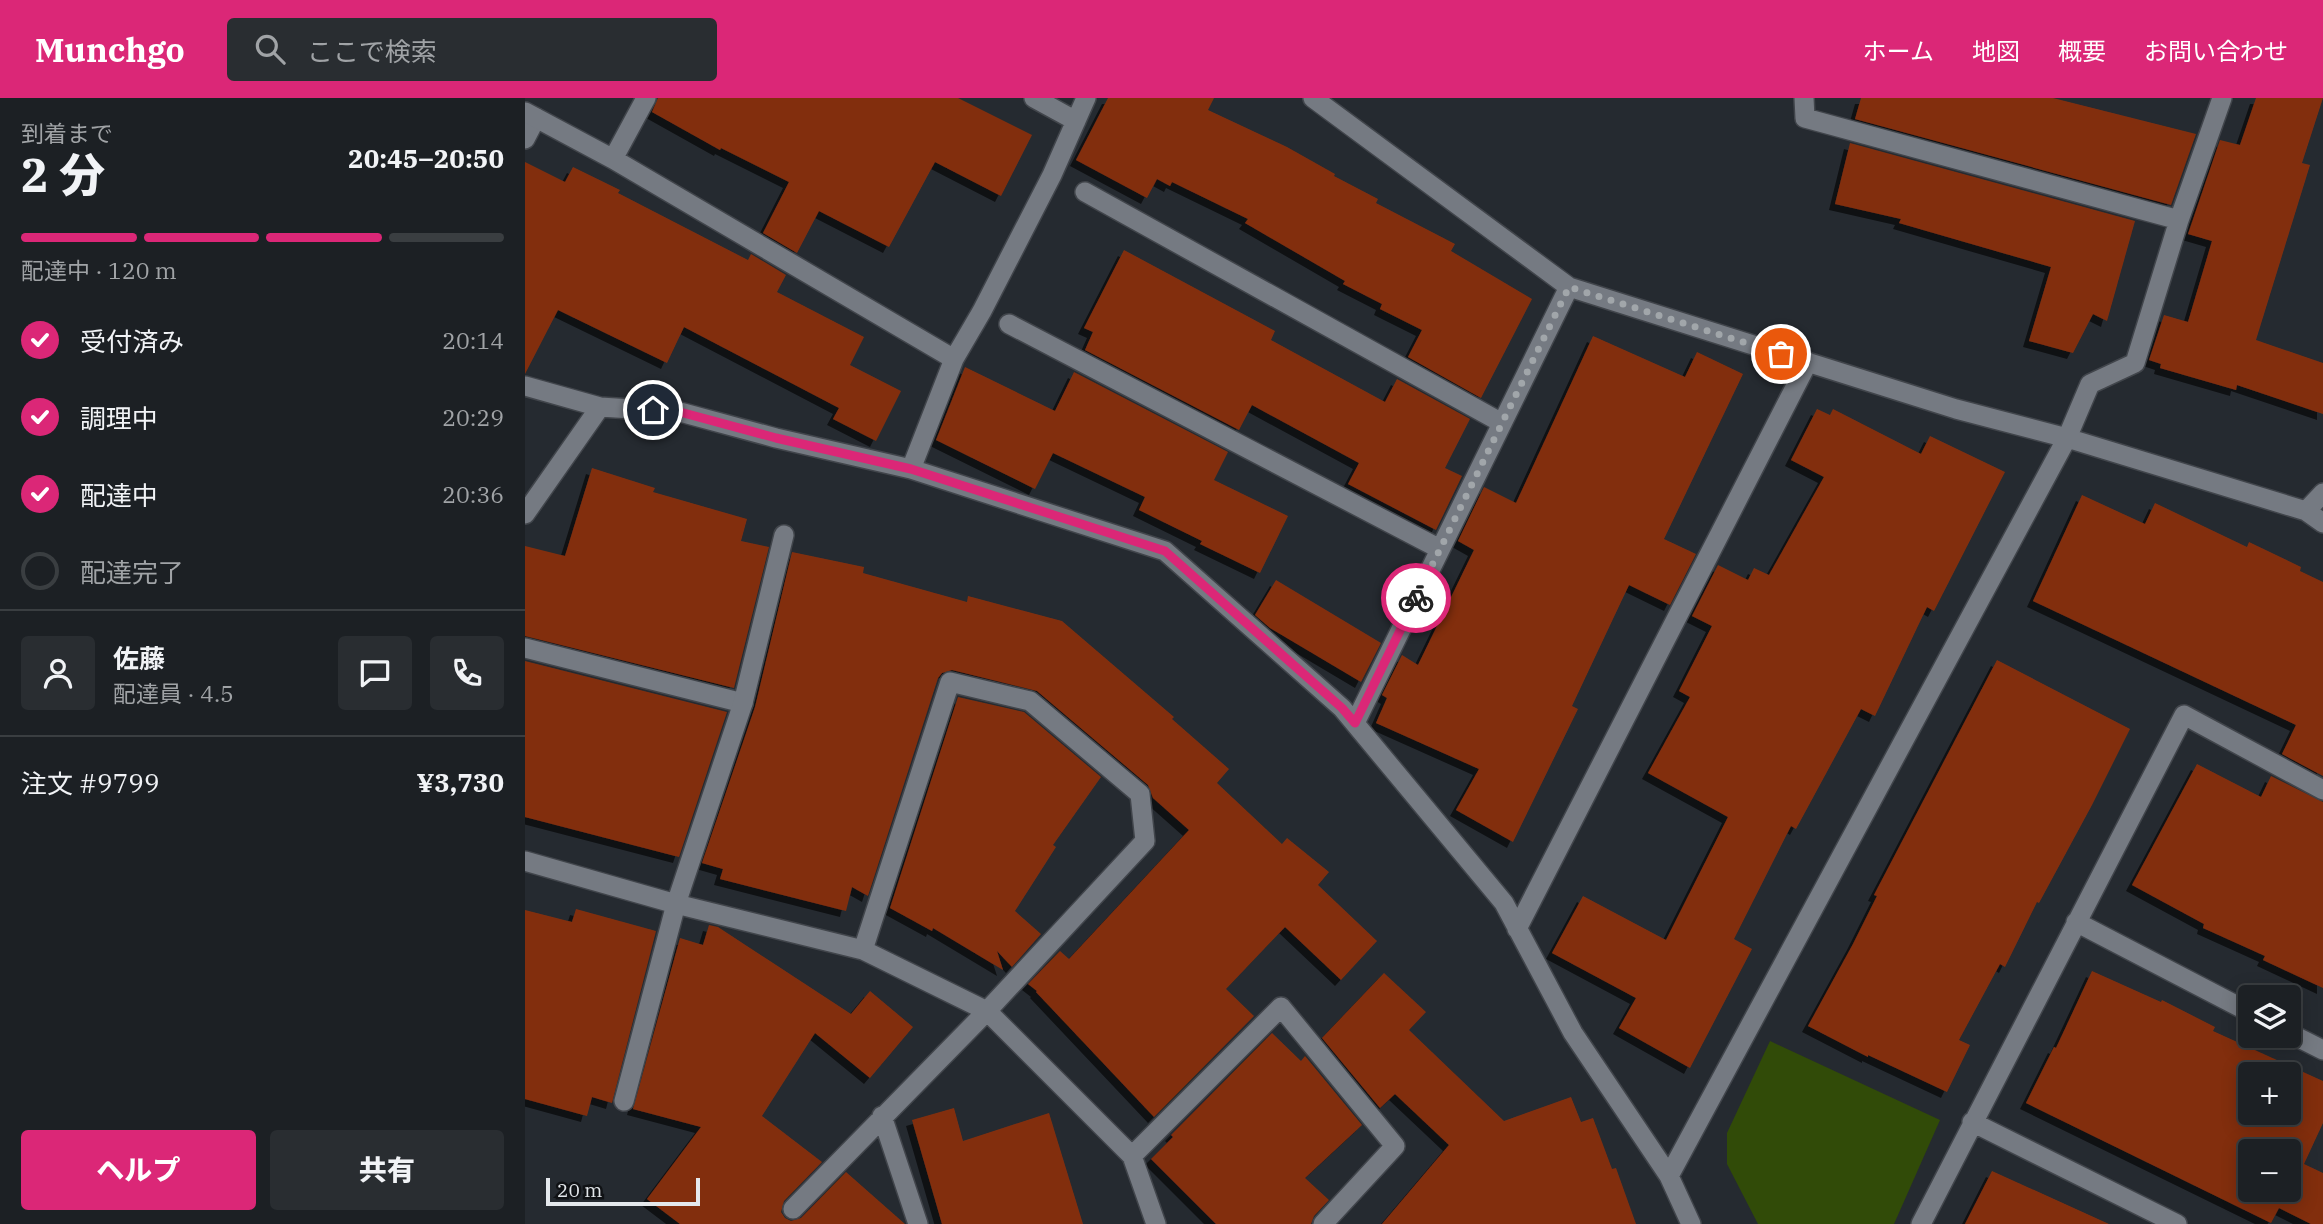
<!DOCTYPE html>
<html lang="ja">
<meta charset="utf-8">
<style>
body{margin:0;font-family:"IBM Plex Serif","Noto Sans JP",serif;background:#292d31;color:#f1f3f6;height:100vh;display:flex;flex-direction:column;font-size:26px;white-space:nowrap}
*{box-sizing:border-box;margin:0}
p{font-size:23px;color:#a0a3a6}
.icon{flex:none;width:38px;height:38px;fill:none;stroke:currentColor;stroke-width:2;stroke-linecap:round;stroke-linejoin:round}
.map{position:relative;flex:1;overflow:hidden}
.panel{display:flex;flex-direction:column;background:#1c2024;width:525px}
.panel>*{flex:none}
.controls{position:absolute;left:1713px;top:887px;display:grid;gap:14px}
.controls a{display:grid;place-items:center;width:63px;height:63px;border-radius:7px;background:#1c2024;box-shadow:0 4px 18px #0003,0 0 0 2px #3a3e41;font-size:35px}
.scale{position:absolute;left:21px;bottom:18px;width:154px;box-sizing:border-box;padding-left:7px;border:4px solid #e4e8ec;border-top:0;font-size:19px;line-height:24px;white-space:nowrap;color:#e4e8ec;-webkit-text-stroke:5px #101215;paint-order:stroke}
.pin{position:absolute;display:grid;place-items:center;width:60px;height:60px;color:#fff;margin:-30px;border:4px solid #fff;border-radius:50%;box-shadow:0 2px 7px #0007}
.courier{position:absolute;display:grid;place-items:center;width:70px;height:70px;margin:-35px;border:5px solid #db2777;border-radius:50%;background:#fff;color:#222;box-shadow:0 2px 9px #0007}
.summary em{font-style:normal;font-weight:800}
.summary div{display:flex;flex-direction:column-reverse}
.summary{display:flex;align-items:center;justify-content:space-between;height:119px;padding:0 21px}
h1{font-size:46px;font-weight:800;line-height:52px}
.bar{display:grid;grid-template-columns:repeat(4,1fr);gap:10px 7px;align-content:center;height:84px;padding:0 21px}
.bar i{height:9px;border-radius:5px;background:#3a3e41}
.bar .current{background:#db2777}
.bar p{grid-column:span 4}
.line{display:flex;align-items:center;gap:18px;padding:0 21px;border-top:2px solid #3a3e41}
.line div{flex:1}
.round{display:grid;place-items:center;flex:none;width:74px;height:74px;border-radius:7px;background:#292d31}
ol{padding:0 21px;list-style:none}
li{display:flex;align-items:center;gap:21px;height:77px}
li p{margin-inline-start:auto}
li .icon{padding:7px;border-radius:50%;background:#db2777;color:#fff;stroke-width:4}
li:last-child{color:#a0a3a6}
li i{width:38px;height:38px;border:4px solid #3a3e41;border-radius:50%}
.button{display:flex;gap:14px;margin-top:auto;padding:14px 21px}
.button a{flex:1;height:80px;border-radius:7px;background:#db2777;color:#fff;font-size:28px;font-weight:800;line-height:80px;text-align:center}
.button a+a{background:#292d31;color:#f1f3f6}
header{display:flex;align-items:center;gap:42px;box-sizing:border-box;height:98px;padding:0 35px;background:#db2777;color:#fff}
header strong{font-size:33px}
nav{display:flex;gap:38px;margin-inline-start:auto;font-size:24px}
.search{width:490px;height:63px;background:#292d31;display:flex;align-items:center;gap:18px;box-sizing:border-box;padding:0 24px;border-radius:7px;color:#a0a3a6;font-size:26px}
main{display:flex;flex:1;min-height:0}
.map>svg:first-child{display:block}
.green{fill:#314b08}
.building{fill:#822f10;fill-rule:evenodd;filter:url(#shadow)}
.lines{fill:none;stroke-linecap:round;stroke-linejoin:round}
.service-casing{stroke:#41454b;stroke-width:22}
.minor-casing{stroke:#41454b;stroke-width:22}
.service{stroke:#757a82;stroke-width:19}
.minor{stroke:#757a82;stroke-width:19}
.done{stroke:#a1a6aa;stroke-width:7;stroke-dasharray:0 12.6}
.route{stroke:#db2777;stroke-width:9}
</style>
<header>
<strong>Munchgo</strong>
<div class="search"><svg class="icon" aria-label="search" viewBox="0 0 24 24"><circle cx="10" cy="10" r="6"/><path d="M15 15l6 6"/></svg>ここで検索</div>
<nav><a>ホーム</a><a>地図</a><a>概要</a><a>お問い合わせ</a></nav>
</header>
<main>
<section class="panel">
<div class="summary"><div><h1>2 分</h1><p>到着まで</p></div><em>20:45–20:50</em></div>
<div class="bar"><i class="current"></i><i class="current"></i><i class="current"></i><i></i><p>配達中 · 120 m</p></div>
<ol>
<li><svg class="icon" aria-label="check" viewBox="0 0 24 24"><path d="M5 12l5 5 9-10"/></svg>受付済み<p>20:14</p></li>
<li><svg class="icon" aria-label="check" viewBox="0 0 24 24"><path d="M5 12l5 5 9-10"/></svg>調理中<p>20:29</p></li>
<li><svg class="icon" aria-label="check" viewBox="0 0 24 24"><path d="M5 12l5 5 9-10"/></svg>配達中<p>20:36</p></li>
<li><i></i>配達完了</li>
</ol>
<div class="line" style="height:126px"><a class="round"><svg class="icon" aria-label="person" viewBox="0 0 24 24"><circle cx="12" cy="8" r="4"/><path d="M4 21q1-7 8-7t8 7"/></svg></a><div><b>佐藤</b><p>配達員 · 4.5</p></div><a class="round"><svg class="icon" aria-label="chat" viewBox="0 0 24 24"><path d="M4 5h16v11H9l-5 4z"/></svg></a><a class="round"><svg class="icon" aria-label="phone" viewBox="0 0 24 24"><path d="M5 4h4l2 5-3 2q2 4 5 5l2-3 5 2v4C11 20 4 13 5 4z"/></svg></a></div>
<div class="line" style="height:91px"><div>注文 #9799</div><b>¥3,730</b></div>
<div class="button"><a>ヘルプ</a><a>共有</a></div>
</section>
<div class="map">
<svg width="1798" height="1126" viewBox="0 0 1798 1126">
<defs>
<filter id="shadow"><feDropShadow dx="-6" dy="6" stdDeviation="0" flood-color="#0009"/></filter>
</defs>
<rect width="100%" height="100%" fill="#252a30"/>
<path class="green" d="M1245,943L1415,1022L1369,1126H1233L1202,1066V1035Z"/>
<path class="building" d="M133,0H433L507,37L476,98L410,64L364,149L294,113L272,155L238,135L264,84L196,50L195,52L127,14Z
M583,0H689L683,12L762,49L810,76L809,78L853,101L851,105L930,146L926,153L1007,201L956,300L883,259L897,232L855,211L857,206L818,186L820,183L720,125L723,121L647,84L645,88L632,81L622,100L551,62Z
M1336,0H1528L1671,36L1646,107L1330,21Z
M1731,0H1798L1777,65L1785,67L1731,242L1798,265V316L1712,287L1711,292L1635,270L1636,266L1624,262L1639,217L1663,224L1687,143L1663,136L1695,42L1715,47Z
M1325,45L1610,123L1582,223L1568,216L1548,255L1504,243L1526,169L1374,125L1376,121L1310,106Z
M0,64L40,84L48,69L95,92L93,95L223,162L226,156L261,177L252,194L339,239L325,267L376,293L351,343L308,321L314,310L159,229L142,265L33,212L0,276Z
M599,152L750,233L746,242L860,304L872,281L945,321L920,370L937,378L911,432L823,386L834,365L727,307L714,332L560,252L568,234L559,230Z
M1068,238L1160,279L1172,254L1218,276L1139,441L1171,456L1145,507L1104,487L1047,608L1053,611L988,744L931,712L954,671L851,625L862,600L857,597L877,557L893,567L949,452L933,443L959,389L991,405Z
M440,269L530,313L549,274L703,354L689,382L763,418L735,475L675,446L677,443L614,412L620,399L528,355L510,391L411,342Z
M1292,311L1305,317L1308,311L1396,356L1405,338L1480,374L1409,513L1402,509L1350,618L1336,611L1271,731L1266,728L1209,841L1227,851L1165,970L1094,930L1111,900L1027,855L1058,798L1141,842L1203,719L1123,675L1165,599L1154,593L1187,528L1167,518L1193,467L1223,482L1229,470L1244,477L1299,379L1266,362Z
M67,370L130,390L128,394L222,421L216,443L244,449L209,590L0,538V448L40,458Z
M1557,397L1620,426L1630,405L1722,449L1724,444L1776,469L1775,473L1798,484V678L1757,656L1771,627L1508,503Z
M267,454L339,469L338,475L442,504L443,498L537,523L649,619L647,621L704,671L692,685L757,746L762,740L804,774L793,787L852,843L816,882L760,829L701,891L729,918L629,1019L511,894L512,893L503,886L535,853L544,861L664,732L628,700L623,687L512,593L427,572L417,575L413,580L343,798L327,789L321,813L195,781L198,771L177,765L230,609Z
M751,482L856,545L836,584L745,530L730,517Z
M1472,562L1605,631L1567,707L1514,805L1512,804L1480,869L1475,866L1434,942L1445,947L1422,994L1343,957V959L1283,928L1328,846L1352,798L1349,797Z
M0,563L202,614L154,759L0,719Z
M433,599L499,614L576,679L528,747L531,749L490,813L516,836L487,869L472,853L478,872L408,830L407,833L365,810Z
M1672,666L1736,699L1746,678L1798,704V890L1738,862L1740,858L1678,830L1679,826L1607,787Z
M51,811L131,833L87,1005L67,999L62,1018L0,1001V812L47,824Z
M184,827L193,829L326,916L345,893L388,929L345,980L290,935L237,1018L297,1064L259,1103L256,1114L260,1120L266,1123L276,1120L321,1074L380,1126H155L122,1101L176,1029L108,1011L155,840L178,847Z
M1567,873L1636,904L1637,902L1690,929L1688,933L1798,983V1025L1779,1066L1798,1075V1126H1786L1754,1110L1746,1125L1501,1005L1529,949L1531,950ZM1726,976H1764V1015H1726ZM1726,1054H1764V1092H1726Z
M859,875L901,914L884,932L979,1023L1046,999L1056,1024L1068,1020L1087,1071L1091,1070L1111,1126H857L924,1047L870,996L855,1010L797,940Z
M747,935L776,963L780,958L837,1027L780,1080L804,1102L789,1118L786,1126H691L626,1061L648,1039L646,1037Z
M429,1010L438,1043L524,1015L558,1126H417L387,1022Z
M1467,1073L1584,1126H1440Z"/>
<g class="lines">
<g class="service-casing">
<path id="service" d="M0,41L11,20
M0,550L218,605"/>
</g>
<g class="minor-casing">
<path id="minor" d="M509,0L551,23
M788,0L1044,189L1431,311L1542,340L1781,413L1798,425
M1279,0L1280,20L1654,122
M0,14L88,61L429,261
M88,61L121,0
M560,94L977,325
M484,226L915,451
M0,288L75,309L155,314L251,340L386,371L429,261L457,213L527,77L561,0
M386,371L640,453L817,610L979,805L1048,935L1144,1078L1166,1126
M1781,413L1798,395
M0,416L75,309
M830,625L1044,189
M0,763L151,806L338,852L462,913L607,1058L631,1126
M1551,824L1726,915
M992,831L1283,264
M1764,935L1798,952
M99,1003L151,806L218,605L259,437
M357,1018L393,1126
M1447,1024L1652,1126
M607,1058L756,909L870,1048L798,1126
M1144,1078L1542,340L1565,286L1610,265L1654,122L1697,0
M268,1111L462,913L620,743L615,696L505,603L425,584L338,852
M1396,1126L1659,617L1798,692"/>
</g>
<use href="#service" class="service"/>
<use href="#minor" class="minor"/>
</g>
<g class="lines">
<path class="done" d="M891,500L1044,189L1256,256"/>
<path class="route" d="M128,312L155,314L251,340L386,371L640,453L817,610L830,625L891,500"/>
</g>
</svg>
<div class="controls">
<a><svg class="icon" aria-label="layers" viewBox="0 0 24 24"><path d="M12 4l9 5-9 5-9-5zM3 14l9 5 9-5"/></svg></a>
<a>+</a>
<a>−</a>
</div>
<div class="scale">20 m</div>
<div class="pin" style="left:1256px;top:256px;background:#ea580c"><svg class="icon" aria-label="bag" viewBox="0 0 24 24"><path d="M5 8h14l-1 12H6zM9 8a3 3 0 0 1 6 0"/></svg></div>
<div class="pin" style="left:128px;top:312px;background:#1f2937"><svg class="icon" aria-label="home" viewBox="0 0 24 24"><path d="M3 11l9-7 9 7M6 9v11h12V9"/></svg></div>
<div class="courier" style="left:891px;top:500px"><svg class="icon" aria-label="bike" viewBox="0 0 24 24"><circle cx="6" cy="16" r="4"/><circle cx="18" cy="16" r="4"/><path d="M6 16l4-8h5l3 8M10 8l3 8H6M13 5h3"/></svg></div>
</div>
</main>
